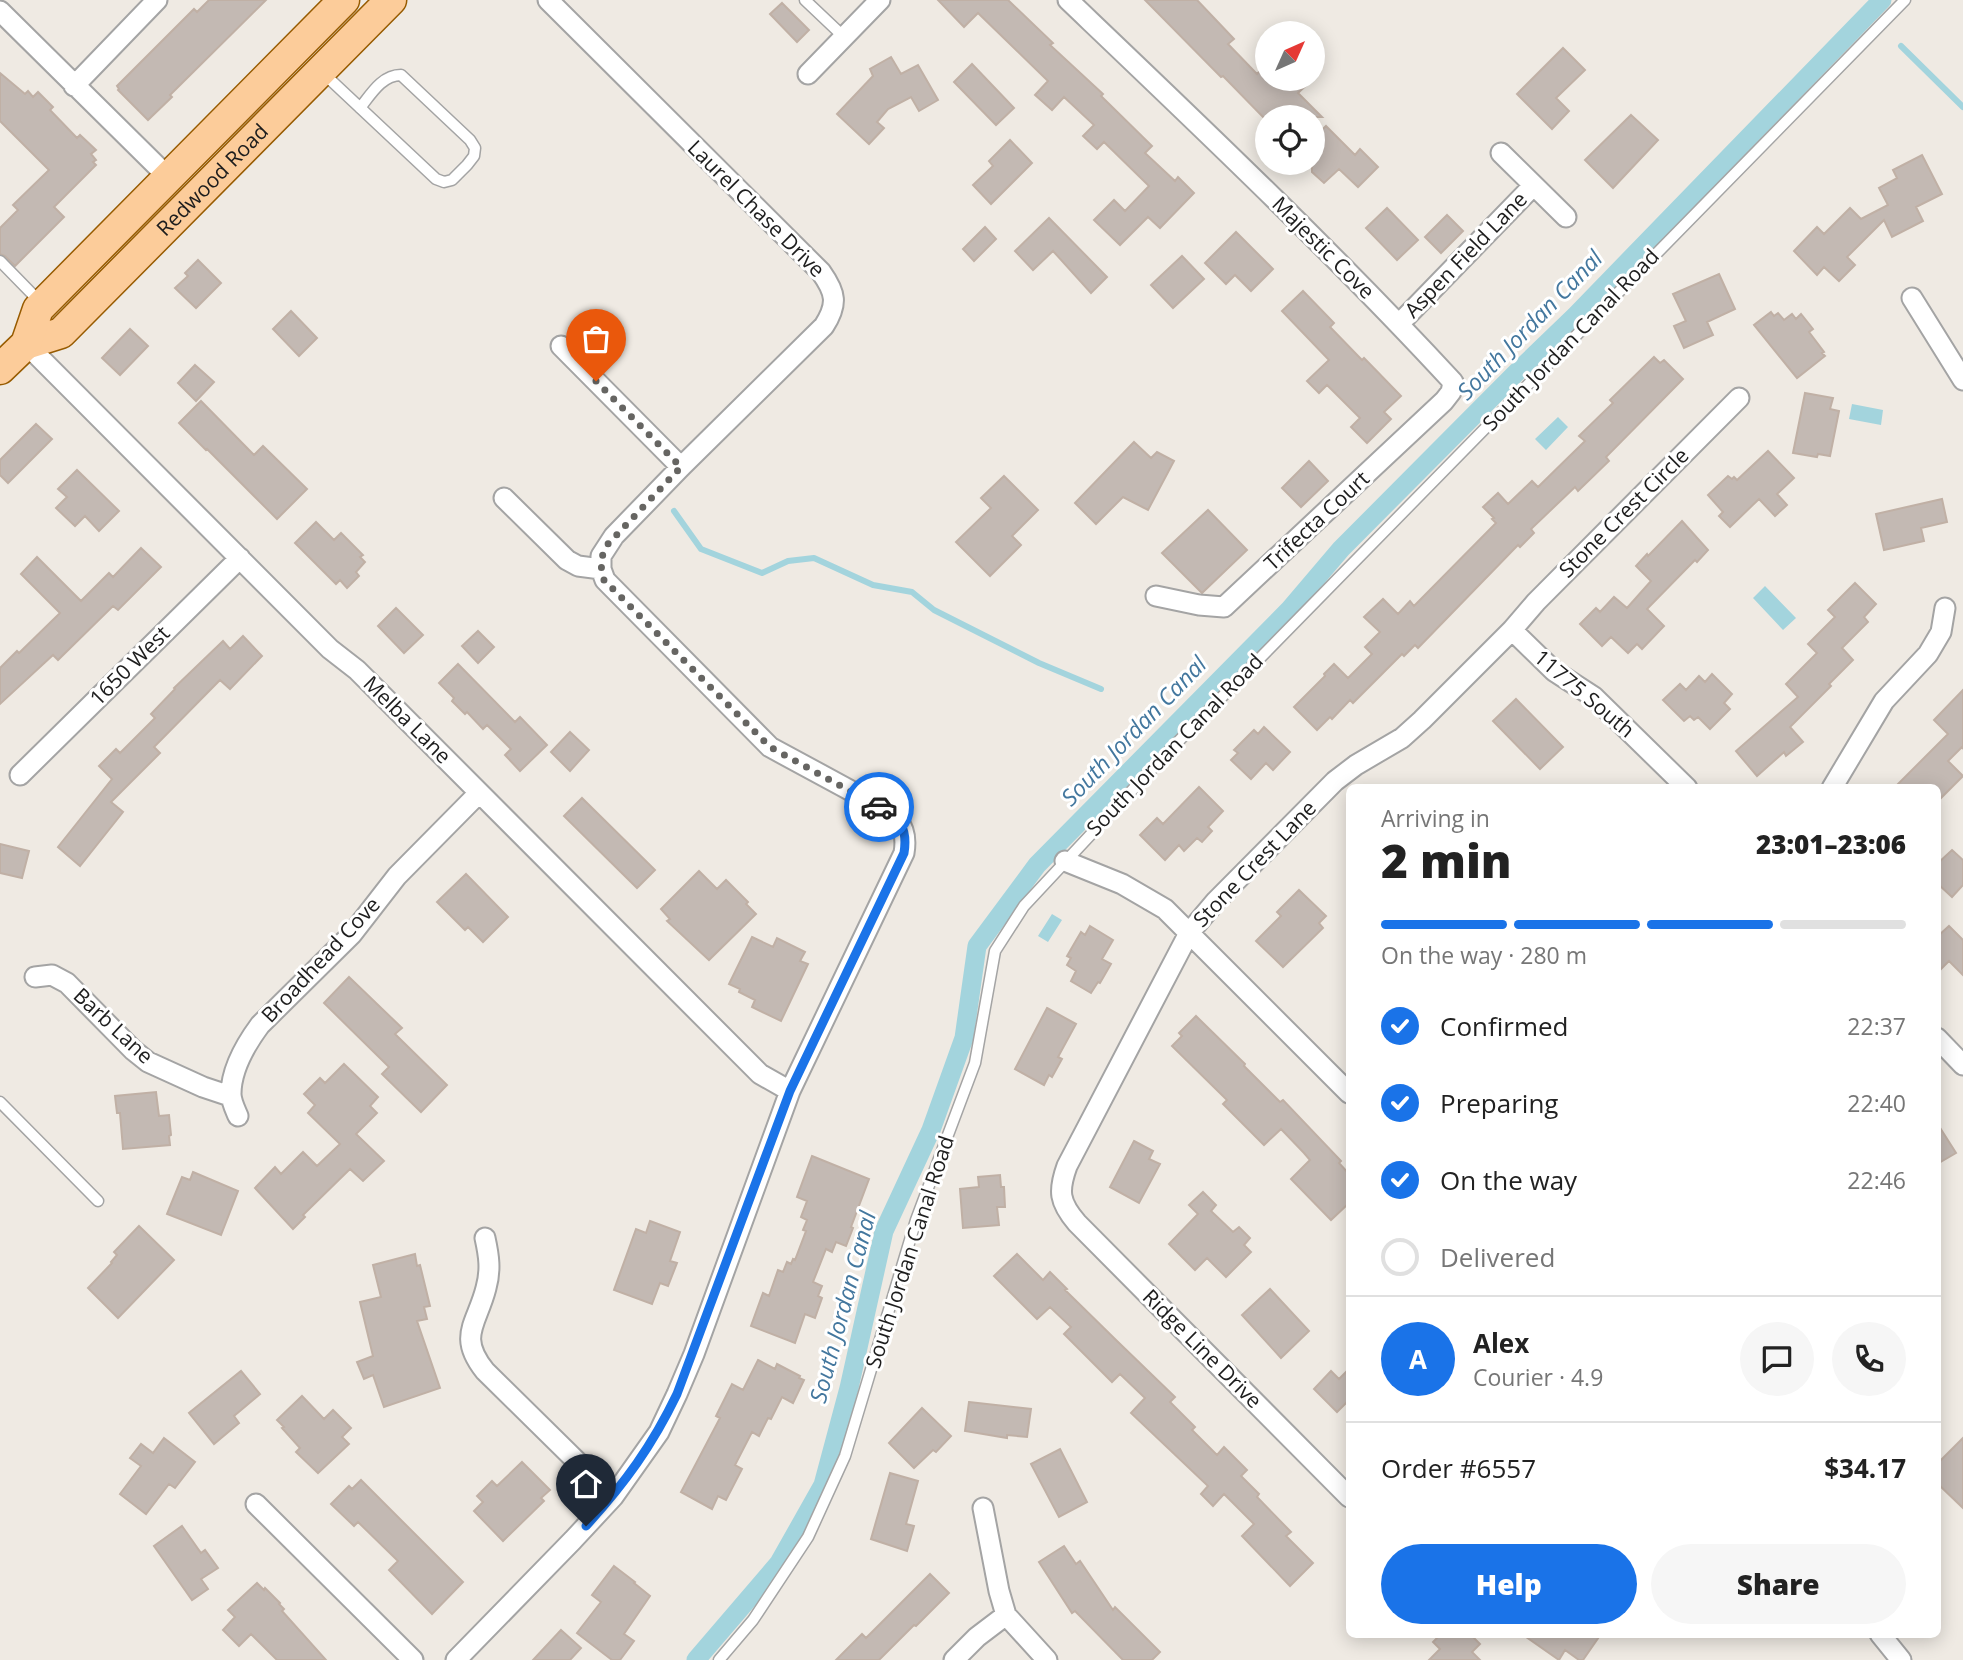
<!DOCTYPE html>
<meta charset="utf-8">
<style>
body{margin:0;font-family:"Open Sans",sans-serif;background:#f6f6f6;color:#222;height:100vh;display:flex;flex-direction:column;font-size:26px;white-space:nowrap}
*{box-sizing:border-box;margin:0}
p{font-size:23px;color:#767676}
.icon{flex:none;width:38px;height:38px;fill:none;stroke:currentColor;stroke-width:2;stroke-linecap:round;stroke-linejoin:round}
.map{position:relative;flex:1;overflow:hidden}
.panel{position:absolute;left:1346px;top:784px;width:595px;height:854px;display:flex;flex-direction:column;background:#fff;border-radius:10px;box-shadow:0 4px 18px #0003}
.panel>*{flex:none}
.needle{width:46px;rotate:45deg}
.tools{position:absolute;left:1255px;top:21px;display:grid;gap:14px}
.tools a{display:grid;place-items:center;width:70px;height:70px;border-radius:50%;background:#fff;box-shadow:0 4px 18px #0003;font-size:35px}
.pin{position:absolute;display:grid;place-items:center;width:60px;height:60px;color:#fff;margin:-72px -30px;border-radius:50% 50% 50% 0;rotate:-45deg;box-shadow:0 0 7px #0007}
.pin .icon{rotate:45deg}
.courier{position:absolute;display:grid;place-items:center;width:70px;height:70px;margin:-35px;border:5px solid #1a73e8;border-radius:50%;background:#fff;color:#222;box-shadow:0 2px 9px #0007}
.head em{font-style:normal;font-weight:800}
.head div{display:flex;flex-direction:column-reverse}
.head{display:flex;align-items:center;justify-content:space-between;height:119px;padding:0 35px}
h1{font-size:46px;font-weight:800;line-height:52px}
.bar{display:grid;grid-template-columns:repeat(4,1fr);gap:10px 7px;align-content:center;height:84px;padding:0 35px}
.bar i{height:9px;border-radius:5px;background:#e0e0e0}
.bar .selected{background:#1a73e8}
.bar p{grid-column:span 4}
.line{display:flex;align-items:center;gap:18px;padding:0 35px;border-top:2px solid #e0e0e0}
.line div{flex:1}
.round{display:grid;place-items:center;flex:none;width:74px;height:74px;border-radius:37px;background:#f6f6f6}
ol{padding:0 35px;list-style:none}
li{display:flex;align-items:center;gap:21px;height:77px}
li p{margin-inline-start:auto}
li .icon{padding:7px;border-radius:50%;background:#1a73e8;color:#fff;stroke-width:4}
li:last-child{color:#767676}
li i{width:38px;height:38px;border:4px solid #e0e0e0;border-radius:50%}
.cta{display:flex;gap:14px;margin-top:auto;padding:14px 35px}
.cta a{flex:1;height:80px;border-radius:42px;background:#1a73e8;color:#fff;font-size:28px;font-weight:800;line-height:80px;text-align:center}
.cta a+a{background:#f6f6f6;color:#222}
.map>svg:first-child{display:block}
.water{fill:#a3d4dd}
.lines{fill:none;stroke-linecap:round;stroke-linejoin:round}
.stream{stroke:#a3d4dd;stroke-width:6}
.canal{stroke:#a3d4dd;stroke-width:19}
.building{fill:#c3b9b3;stroke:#c0b0a5;stroke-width:2}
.service-casing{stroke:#a4a4a4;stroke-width:13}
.minor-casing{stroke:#a4a4a4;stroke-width:23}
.primary-casing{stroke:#975b00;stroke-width:33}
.service{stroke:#fff;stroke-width:10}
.minor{stroke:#fff;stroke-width:19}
.primary{stroke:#fccc9a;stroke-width:30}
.done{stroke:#666562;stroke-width:7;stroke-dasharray:0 12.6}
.route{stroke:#1a73e8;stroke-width:9}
.labels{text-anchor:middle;stroke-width:6;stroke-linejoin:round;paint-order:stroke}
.street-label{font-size:21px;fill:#1d1d1d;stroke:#fff}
.water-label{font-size:23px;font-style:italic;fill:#43779e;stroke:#fff}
</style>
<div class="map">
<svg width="1963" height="1660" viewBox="0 0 1963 1660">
<rect width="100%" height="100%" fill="#efeae3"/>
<path class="water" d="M1852,404L1883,410L1881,425L1849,419Z
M1558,417L1568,427L1546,450L1535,439Z
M1765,586L1796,618L1783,630L1753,598Z
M1052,914L1062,920L1048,942L1038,936Z"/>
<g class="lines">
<path class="stream" d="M1901,46L1963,107
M674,511L701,549L762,573L788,561L814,558L873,585L912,592L934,610L1039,663L1101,689"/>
<path class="canal" d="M696,1660L779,1563L823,1485L849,1388L884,1231L931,1130L964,1038L977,946L1037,865L1290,609L1341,549L1516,373L1575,316L1882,0"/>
</g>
<path class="building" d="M209,0H266L170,95L172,97L148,120L118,90L119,89L117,86L194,9L197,12Z
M938,0H1008L1053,43L1050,45L1103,94L1101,96L1152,146L1145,153L1175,181L1178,177L1194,193L1160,228L1148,217L1120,245L1094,220L1114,200L1125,211L1149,186L1104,142L1097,149L1083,136L1094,125L1064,97L1052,110L1035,95L1048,81L978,13L964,27Z
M1145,0H1197L1234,39L1228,44L1257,74L1267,64V79H1313L1298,93L1322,117H1263L1223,76L1221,77Z
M782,3L809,30L797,42L770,14Z
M1563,48L1585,70L1556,98L1569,111L1552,129L1517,94Z
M891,57L901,74L918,65L938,100L919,111L911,97L888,109L877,122L884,128L869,144L837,114L873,76L870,69Z
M972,64L1014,108L996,125L954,82Z
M0,73L25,94L28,91L33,97L38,92L53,107L50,110L77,138L80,135L96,150L91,154L96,160L93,162L96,165L54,207L64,217L15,266L5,256L0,254V228L18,210L13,205L49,170L0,121Z
M1631,115L1658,140L1613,188L1585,160Z
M1326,126L1355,155L1360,149L1378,167L1358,187L1339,169L1324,183L1312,172V139Z
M1010,140L1032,163L991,204L973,185L993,166L989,161Z
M1922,155L1942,194L1916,207L1923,221L1892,237L1884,220L1847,257L1855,265L1839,281L1824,267L1817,275L1794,251L1817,227L1824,234L1850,208L1861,219L1888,205L1879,188L1897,178L1893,170Z
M1387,208L1418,240L1397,260L1366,228Z
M1447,215L1463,231L1441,253L1425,237Z
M1049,218L1107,277L1091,293L1053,251L1033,270L1015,251Z
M985,227L996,239L974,261L963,249Z
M1236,232L1273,269L1251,291L1235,275L1226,284L1205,263Z
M1182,256L1204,279L1173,308L1151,285Z
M198,260L221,283L196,308L175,288L188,276L185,273Z
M1719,274L1735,309L1707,322L1713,335L1684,348L1674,326L1686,321L1673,294Z
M1303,291L1334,323L1330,327L1362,360L1364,358L1401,396L1384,412L1391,419L1367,443L1351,427L1360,418L1327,385L1319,393L1307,381L1329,360L1282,311Z
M291,311L317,338L299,356L273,329Z
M1771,312L1774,316L1778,313L1784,320L1792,314L1796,319L1801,314L1813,329L1809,332L1824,352L1822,353L1825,356L1797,378L1754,325Z
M130,329L148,346L120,375L102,358Z
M1654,357L1660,363L1664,360L1683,379L1606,457L1609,461L1578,491L1575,487L1531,529L1534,533L1520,547L1518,545L1418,648L1415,645L1404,656L1402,654L1353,703L1350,700L1332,719L1330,717L1317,730L1294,707L1325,676L1324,674L1334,664L1348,678L1372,654L1365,647L1380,632L1364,617L1383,599L1398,614L1410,601L1414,606L1496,523L1492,519L1494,518L1483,507L1498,493L1508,504L1532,481L1538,487L1585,441L1579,436L1613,403L1610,400Z
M195,365L214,382L196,401L178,383Z
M1805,393L1833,398L1830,409L1839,411L1830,456L1818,454L1817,457L1793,453Z
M201,401L254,455L263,446L307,489L277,519L207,449L206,450L179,423Z
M36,424L52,439L8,483L0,475V460Z
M1134,442L1151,458L1157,452L1174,461L1148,510L1123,497L1096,524L1075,503Z
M1768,451L1794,478L1777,494L1787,505L1775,516L1759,499L1730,527L1719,516L1723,512L1708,495L1728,476L1732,479L1734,477L1737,480Z
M1309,461L1328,481L1301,507L1282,488Z
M77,470L119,511L99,531L85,516L75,526L56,508L67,497L58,489Z
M1004,476L1038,510L1012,536L1021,545L990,576L956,542L991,508L981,498Z
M1942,499L1947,522L1921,528L1924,541L1884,550L1876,514Z
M1208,510L1247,550L1202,593L1162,553Z
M1682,521L1708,550L1697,562L1695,560L1647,609L1664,626L1642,649L1637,644L1628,653L1611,637L1602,646L1580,624L1596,608L1600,612L1614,597L1627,608L1651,581L1636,566L1647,554L1648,556Z
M316,522L334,540L341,533L363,555L360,557L365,562L356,572L359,576L347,588L340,580L336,584L295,543Z
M141,548L161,567L118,610L113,606L58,660L53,655L0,704V668L17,651L19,653L60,613L21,574L37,557L81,601L109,573L113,577Z
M1855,583L1876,604L1864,617L1868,622L1842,648L1853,660L1829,684L1831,686L1790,727L1803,742L1786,756L1784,752L1757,776L1736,751L1798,697L1786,684L1817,653L1808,644L1835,617L1828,610Z
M396,608L423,635L404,653L378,626Z
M478,631L494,647L478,663L462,646Z
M243,636L262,656L230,689L220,680L154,747L160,753L111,802L123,812L80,866L58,847L112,779L99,766L116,749L120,753L155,718L151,714L175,689L174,688L223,641L230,649Z
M458,664L515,722L520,717L547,745L520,771L505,755L511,749L487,725L483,729L467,712L465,714L452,701L454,698L439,683Z
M1712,674L1732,694L1724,703L1730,709L1710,729L1698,717L1694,720L1690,716L1684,721L1663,700L1680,684L1686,690L1699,676L1705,682Z
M1963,690V749L1962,747L1948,761L1963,776L1937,802V788H1894L1948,734L1934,720Z
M1516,699L1563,747L1540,769L1493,721Z
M1264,727L1290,752L1273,770L1266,763L1251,779L1231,760L1238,753L1234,750L1254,730L1258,734Z
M570,732L589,750L570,771L551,752Z
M1199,787L1223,811L1208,827L1212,831L1202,842L1197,838L1184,851L1179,845L1165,860L1140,835L1157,818L1163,824Z
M582,798L655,870L637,888L564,816Z
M0,844L29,851L22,878L0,873Z
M1952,850L1963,860V885L1952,897L1937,883V864Z
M699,871L717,889L726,880L748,902L746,904L756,914L709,960L667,921L670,919L661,909Z
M466,874L508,917L483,942L468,927L465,930L437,902Z
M1299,890L1326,916L1319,923L1323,928L1283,967L1256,941L1281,916L1277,912Z
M1090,926L1113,940L1102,959L1111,964L1100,983L1098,982L1091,993L1071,981L1076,971L1067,965L1071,958L1067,956L1081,932L1085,935Z
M1949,926L1963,940V975L1949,961L1937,973V937Z
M752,937L773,947L777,938L805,952L800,961L808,964L781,1021L752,1007L755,1000L739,992L740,989L729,984Z
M349,977L402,1028L395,1034L447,1085L421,1112L382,1074L389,1067L324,1003Z
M1047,1008L1076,1024L1058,1057L1062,1059L1052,1077L1049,1075L1044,1085L1015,1069Z
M1196,1016L1245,1064L1244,1066L1280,1102L1283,1100L1341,1161L1339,1163L1349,1174V1203L1331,1220L1291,1179L1310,1160L1304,1153L1281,1129L1264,1145L1223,1104L1227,1100L1172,1046L1182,1036L1179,1033Z
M344,1064L378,1097L370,1106L377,1113L356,1134L384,1161L363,1181L350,1169L303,1215L305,1217L293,1229L255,1188L275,1167L281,1174L303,1152L317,1166L340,1144L308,1113L315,1105L304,1094L320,1078L325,1083Z
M156,1092L159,1116L169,1115L171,1135L169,1136L170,1145L123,1149L120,1113H117L115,1096Z
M1937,1123L1956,1153L1937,1164Z
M1134,1141L1153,1151L1149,1159L1160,1164L1139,1203L1110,1187Z
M812,1156L869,1179L851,1227L853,1228L846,1246L836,1242L832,1252L826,1249L813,1282L822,1286L818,1296L822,1298L815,1318L805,1314L795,1343L751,1326L763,1293L769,1296L778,1270L783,1272L787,1262L791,1264L793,1259L795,1260L806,1231L803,1230L807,1220L801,1217L807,1201L797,1197Z
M193,1172L238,1191L221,1235L167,1214L182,1177L190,1180Z
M1000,1175L1001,1187H1004L1005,1207H997L999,1225L963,1228L960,1189L979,1187L978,1177Z
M1203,1192L1216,1205L1211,1211L1233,1232L1239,1227L1250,1238L1244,1245L1251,1252L1226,1277L1207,1258L1195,1270L1169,1244L1198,1214L1189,1205Z
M650,1221L680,1232L670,1261L677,1263L668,1286L660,1283L652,1304L614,1290L636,1229L646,1233Z
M139,1226L174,1260L118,1318L88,1288L112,1263L111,1262L117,1255L114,1252Z
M415,1254L417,1266L420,1265L430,1306L424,1307L427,1319L417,1321L440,1388L384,1407L373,1375L364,1379L357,1362L373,1356L360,1302L381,1297L373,1265Z
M1017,1254L1043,1280L1050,1272L1067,1289L1065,1290L1116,1340L1175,1397L1170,1402L1195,1427L1192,1430L1217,1455L1224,1447L1247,1470L1241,1476L1259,1494L1257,1497L1291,1532L1286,1536L1313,1563L1290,1586L1242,1536L1254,1524L1224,1494L1213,1506L1201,1494L1208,1486L1131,1413L1145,1398L1120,1374L1112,1382L1064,1334L1071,1327L1050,1307L1037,1319L994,1276Z
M1270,1289L1309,1331L1281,1358L1242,1315Z
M758,1360L775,1369L777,1364L800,1376L799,1378L804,1380L793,1403L782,1397L771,1419L768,1418L759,1436L752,1432L735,1465L742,1469L726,1500L718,1496L712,1509L681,1492L720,1418L716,1416L732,1384L743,1390Z
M1349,1369V1400L1337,1412L1314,1389L1331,1371L1339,1379Z
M241,1371L260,1394L234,1416L239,1423L214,1444L189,1413Z
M302,1396L324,1419L333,1410L351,1428L342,1437L349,1444L318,1473L296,1452L300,1448L282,1428L284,1427L277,1420Z
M969,1402L1031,1409L1027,1437L1007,1435V1438L965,1431Z
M922,1408L951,1436L936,1452L933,1450L914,1468L889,1443Z
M164,1438L195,1462L175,1488L169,1484L146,1514L120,1494L141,1466L130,1458L141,1444L153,1453Z
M1963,1438V1508L1937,1483V1464Z
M1060,1449L1087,1502L1059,1517L1031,1464Z
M522,1462L550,1490L541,1498L544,1501L503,1541L474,1511L483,1502L477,1496L492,1481L497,1486Z
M890,1473L918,1481L906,1524L914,1526L907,1551L871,1539Z
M361,1480L463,1582L432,1614L389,1570L398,1561L358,1522L354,1526L331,1504L349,1486L352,1489Z
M182,1526L201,1553L205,1550L218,1568L201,1579L208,1589L192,1600L154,1546Z
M1064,1546L1076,1564L1080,1561L1113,1610L1115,1607L1160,1652L1152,1660H1123L1075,1611L1072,1613L1039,1562Z
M614,1566L635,1582L634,1583L650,1596L624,1634L634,1641L620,1660H612L577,1633L601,1602L592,1595Z
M930,1574L949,1593L916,1626L914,1625L879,1660H836L862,1634L866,1638Z
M257,1583L264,1590L265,1588L280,1603L279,1604L284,1609L282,1611L326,1660H277L251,1634L239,1646L223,1630L235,1617L228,1610Z
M561,1630L581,1648L570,1660H533Z
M1441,1634H1470L1480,1644L1472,1652L1480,1660H1429L1440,1649L1433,1642Z
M1522,1634H1601L1583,1660H1579L1565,1650L1559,1660Z"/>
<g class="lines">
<g class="service-casing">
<path id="service" d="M805,0L844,37
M322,72L436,179L444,182L452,180L467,165L474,156L475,148L470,140L401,75C382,75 371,94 360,108
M0,261L41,303
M0,1102L98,1201
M719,1660L753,1620L808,1537L845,1456L916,1220L975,1063L995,951L1024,906L1166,754L1905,0"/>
</g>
<g class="minor-casing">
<path id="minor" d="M1068,0C1199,125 1330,249 1453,382L1451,392L1444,401L1224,607L1199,605L1156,596
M0,11L168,177
M808,74L880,0
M74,86L157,0
M1501,153L1566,217
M1912,298L1963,380
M1399,324L1533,186
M26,344L330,649L357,670L760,1074L790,1091
M561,346L681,467
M504,498L567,560L578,566L601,569
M1512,630L1554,671L1594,697L1687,788
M20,775L240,558
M1832,788L1884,701L1928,654L1941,632L1945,608
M1065,861L1122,884L1165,909L1349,1093
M35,977L52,975L67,983L133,1050L148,1062L203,1087L230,1096
M1937,1038L1963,1065
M238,1116C235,1109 231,1101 231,1094C231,1069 246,1044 260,1025L352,934L397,876L479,793
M485,1238C489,1256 491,1270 486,1288C477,1324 457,1336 485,1371L613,1497
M1349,1497L1077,1223C1059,1202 1058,1191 1067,1166L1189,933L1216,901L1335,781L1356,765L1402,738L1422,720L1512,630L1536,602L1739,398
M256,1504L413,1660
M983,1508L999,1591L1006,1615L1047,1660
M1880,1634L1901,1660
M456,1660L573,1540L613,1497L659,1432L677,1394L694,1354L790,1091L904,853C907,835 903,824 890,812L770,747L605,580L601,569V556L614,536L681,467L824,326C838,304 836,293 821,272L548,0
M954,1660L977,1637L1006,1615"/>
</g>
<g class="primary-casing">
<g id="primary">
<path id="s1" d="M26,344L61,333L391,0"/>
<path d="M0,369L26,344L38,309L344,0"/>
</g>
</g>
<use href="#service" class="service"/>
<use href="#minor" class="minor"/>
<use href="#primary" class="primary"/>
</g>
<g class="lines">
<path class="done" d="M596,381L681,467L607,545C600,558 600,566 604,580L770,747L879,807"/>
<path class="route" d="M586,1526C625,1483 652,1446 677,1394L790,1091L904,853C908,828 900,818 879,807"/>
</g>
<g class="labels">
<g class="street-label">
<text dy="7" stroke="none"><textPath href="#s1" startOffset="252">Redwood Road</textPath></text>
<text transform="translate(756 209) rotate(45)" y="7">Laurel Chase Drive</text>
<text transform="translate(1323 248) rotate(45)" y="7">Majestic Cove</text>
<text transform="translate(1466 255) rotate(-46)" y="7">Aspen Field Lane</text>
<text transform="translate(1571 340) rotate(-46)" y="7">South Jordan Canal Road</text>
<text transform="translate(1624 513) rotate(-45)" y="7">Stone Crest Circle</text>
<text transform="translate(1317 521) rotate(-43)" y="7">Trifecta Court</text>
<text transform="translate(130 666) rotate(-45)" y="7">1650 West</text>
<text transform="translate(1584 694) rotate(40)" y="7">11775 South</text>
<text transform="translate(407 720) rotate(45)" y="7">Melba Lane</text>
<text transform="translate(1175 745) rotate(-46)" y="7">South Jordan Canal Road</text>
<text transform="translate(1255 864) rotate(-46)" y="7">Stone Crest Lane</text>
<text transform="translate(321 960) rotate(-47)" y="7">Broadhead Cove</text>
<text transform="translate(113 1026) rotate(43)" y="7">Barb Lane</text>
<text transform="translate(910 1252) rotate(-72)" y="7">South Jordan Canal Road</text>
<text transform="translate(1202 1349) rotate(45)" y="7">Ridge Line Drive</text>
</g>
<g class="water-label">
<text transform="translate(1530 325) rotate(-46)" y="8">South Jordan Canal</text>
<text transform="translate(1134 731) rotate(-46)" y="8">South Jordan Canal</text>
<text transform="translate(843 1307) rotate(-75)" y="8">South Jordan Canal</text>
</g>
</g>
</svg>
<div class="tools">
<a><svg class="needle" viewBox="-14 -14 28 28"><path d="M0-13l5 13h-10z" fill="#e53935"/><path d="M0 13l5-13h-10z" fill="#767676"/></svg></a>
<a><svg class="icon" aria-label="locate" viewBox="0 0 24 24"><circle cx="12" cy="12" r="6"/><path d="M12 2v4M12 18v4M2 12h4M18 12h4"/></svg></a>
</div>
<div class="pin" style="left:596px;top:381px;background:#ea580c"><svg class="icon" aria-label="bag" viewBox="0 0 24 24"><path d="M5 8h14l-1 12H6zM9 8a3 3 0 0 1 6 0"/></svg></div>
<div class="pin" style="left:586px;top:1526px;background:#1f2937"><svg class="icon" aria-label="home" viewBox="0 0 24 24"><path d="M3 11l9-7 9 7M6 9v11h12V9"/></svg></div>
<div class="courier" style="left:879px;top:807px"><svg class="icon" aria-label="car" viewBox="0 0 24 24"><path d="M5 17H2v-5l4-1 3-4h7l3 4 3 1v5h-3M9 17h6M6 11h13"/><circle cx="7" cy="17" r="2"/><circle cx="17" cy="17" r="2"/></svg></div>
<section class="panel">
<div class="head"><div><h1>2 min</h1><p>Arriving in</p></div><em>23:01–23:06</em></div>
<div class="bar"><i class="selected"></i><i class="selected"></i><i class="selected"></i><i></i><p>On the way · 280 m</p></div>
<ol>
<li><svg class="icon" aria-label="check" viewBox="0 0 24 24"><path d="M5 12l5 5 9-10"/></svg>Confirmed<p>22:37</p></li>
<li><svg class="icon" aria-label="check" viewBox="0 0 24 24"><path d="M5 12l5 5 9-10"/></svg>Preparing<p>22:40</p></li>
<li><svg class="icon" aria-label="check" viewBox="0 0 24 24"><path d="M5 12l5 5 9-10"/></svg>On the way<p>22:46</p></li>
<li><i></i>Delivered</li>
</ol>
<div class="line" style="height:126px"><b class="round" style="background:#1a73e8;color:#fff">A</b><div><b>Alex</b><p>Courier · 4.9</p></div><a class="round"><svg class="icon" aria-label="chat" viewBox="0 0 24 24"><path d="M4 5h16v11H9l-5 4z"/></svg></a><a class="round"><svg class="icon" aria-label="phone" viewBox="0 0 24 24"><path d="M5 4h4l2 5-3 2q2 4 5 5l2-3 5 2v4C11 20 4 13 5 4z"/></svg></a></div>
<div class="line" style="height:91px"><div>Order #6557</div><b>$34.17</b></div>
<div class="cta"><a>Help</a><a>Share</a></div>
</section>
</div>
